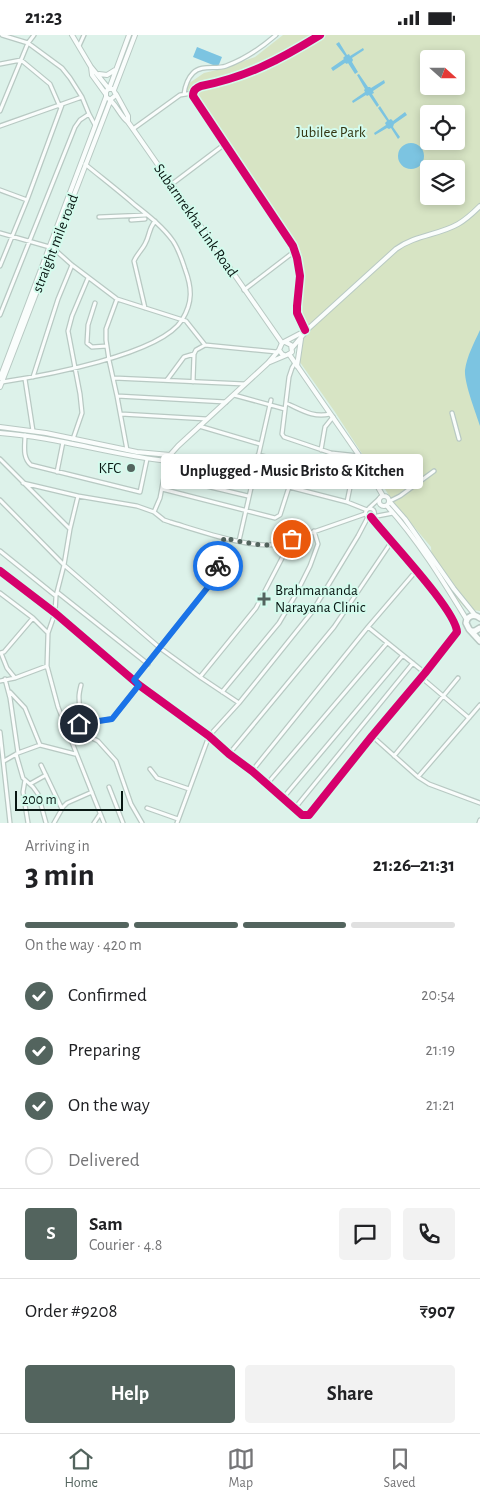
<!DOCTYPE html>
<meta charset="utf-8">
<style>
body{margin:0;font-family:"Alegreya Sans",sans-serif;background:#f2f2f2;color:#202124;height:100vh;display:flex;flex-direction:column;font-size:19px;white-space:nowrap}
*{box-sizing:border-box;margin:0}
p{font-size:16px;color:#757577}
.icon{flex:none;width:28px;height:28px;fill:none;stroke:currentColor;stroke-width:2;stroke-linecap:round;stroke-linejoin:round}
.map{position:relative;height:788px;overflow:hidden}
.sheet{display:flex;flex-direction:column;background:#fff;flex:1}
.sheet>*{flex:none}
.needle{width:32px;rotate:111deg}
.tools{position:absolute;left:420px;top:15px;display:grid;gap:10px}
.tools a{display:grid;place-items:center;width:45px;height:45px;border-radius:5px;background:#fff;box-shadow:0 2px 8px #0003;font-size:25px}
.scale{position:absolute;left:15px;bottom:12px;width:108px;box-sizing:border-box;padding-left:5px;border:2px solid #091713;border-top:0;font-size:14px;line-height:18px;white-space:nowrap;color:#091713;-webkit-text-stroke:4px #d4fbed;paint-order:stroke}
.pin{position:absolute;display:grid;place-items:center;width:42px;height:42px;color:#fff;margin:-21px;border:2px solid #fff;border-radius:50%;box-shadow:0 1px 5px #0007}
.courier{position:absolute;display:grid;place-items:center;width:50px;height:50px;margin:-25px;border:4px solid #1a73e8;border-radius:50%;background:#fff;color:#222;box-shadow:0 1px 6px #0007}
.bubble{position:absolute;height:35px;border-radius:5px;background:#fff;box-shadow:0 2px 8px #0003;font-size:16px;font-weight:600;line-height:35px;text-align:center}
.summary em{font-style:normal;font-weight:600}
.summary div{display:flex;flex-direction:column-reverse}
.summary{display:flex;align-items:center;justify-content:space-between;height:85px;padding:0 25px}
h1{font-size:32px;font-weight:600;line-height:38px}
.bar{display:grid;grid-template-columns:repeat(4,1fr);gap:8px 5px;align-content:center;height:60px;padding:0 25px}
.bar i{height:6px;border-radius:4px;background:#e0e0e0}
.bar .selected{background:#53645e}
.bar p{grid-column:span 4}
.line{display:flex;align-items:center;gap:12px;padding:0 25px;border-top:1px solid #e0e0e0}
.line div{flex:1}
.round{display:grid;place-items:center;flex:none;width:52px;height:52px;border-radius:5px;background:#f2f2f2}
ol{padding:0 25px;list-style:none}
li{display:flex;align-items:center;gap:15px;height:55px}
li p{margin-inline-start:auto}
li .icon{padding:5px;border-radius:50%;background:#53645e;color:#fff;stroke-width:4}
li:last-child{color:#757577}
li i{width:28px;height:28px;border:2px solid #e0e0e0;border-radius:50%}
.cta{display:flex;gap:10px;margin-top:auto;padding:10px 25px}
.cta a{flex:1;height:58px;border-radius:5px;background:#53645e;color:#fff;font-size:20px;font-weight:600;line-height:58px;text-align:center}
.cta a+a{background:#f2f2f2;color:#202124}
.status{display:flex;justify-content:space-between;align-items:center;height:35px;padding:0 25px;background:#fff;direction:ltr}
.status svg{height:14px;fill:currentColor}
.dock{display:flex;justify-content:space-around;align-items:center;height:70px;border-top:1px solid #e0e0e0;background:#fff;font-size:14px;color:#757577}
.dock a{display:grid;justify-items:center;gap:2px}
.dock .selected{color:#53645e}
.map>svg:first-child{display:block}
.green{fill:#d7e4c4;fill-rule:evenodd}
.water{fill:#7cc4e1}
.lines{fill:none;stroke-linecap:round;stroke-linejoin:round}
.minor-casing{stroke:#b8c9c3;stroke-width:5.5}
.tertiary-casing{stroke:#b8c9c3;stroke-width:6}
.secondary-casing{stroke:#b8c9c3;stroke-width:6}
.trunk-casing{stroke:#b8c9c3;stroke-width:8}
.minor{stroke:#fafdfc;stroke-width:3}
.tertiary{stroke:#fafdfc;stroke-width:4}
.secondary{stroke:#fafdfc;stroke-width:4}
.trunk{stroke:#fafdfc;stroke-width:5}
.cycleway-casing{stroke:#d4fbed;stroke-width:11}
.cycleway{stroke:#d6006c;stroke-width:8}
.done{stroke:#53645e;stroke-width:5;stroke-dasharray:0 9}
.route{stroke:#1a73e8;stroke-width:6}
.poi-dot{fill:#53645e;stroke:#d4fbed;stroke-width:2}
.labels{text-anchor:middle;stroke-width:4;stroke-linejoin:round;paint-order:stroke}
.park-label{font-size:15px;fill:#343612;stroke:#d4fbed}
.street-label{font-size:15px;fill:#091713;stroke:#d4fbed}
.poi-label{font-size:15px;fill:#091713;stroke:#d4fbed;text-anchor:end}
</style>
<div class="status"><b>21:23</b><svg viewBox="0 0 49 12"><path d="M0 12V9h3v3zM5 12V6h3v6zM10 12V3h3v9zM15 12V0h3v12zM26 1h20v11H26zM47 4h2v5h-2z"/></svg></div>
<div class="map">
<svg width="480" height="788" viewBox="0 0 480 788">
<rect width="100%" height="100%" fill="#ddf2ea"/>
<path class="green" d="M283,0H480V576L466,574L448,554L432,527L431,512L394,468L335,377L297,323L303,290L301,243L297,226L292,213C256,160 216,108 185,51L204,38L221,34L255,22ZM429,24H456V51H429ZM429,79H456V106H429ZM429,134H456V161H429Z"/>
<path class="water" d="M339,7L347,20L349,19L350,21L363,13L364,15L352,23L353,25L352,27L358,37L355,39L348,28L347,29L345,28L333,36L331,33L344,24L343,23L345,21L336,9Z
M197,12L222,22L218,32L193,22Z
M359,39L368,52H370L371,53L384,45L385,48L373,56L374,58L372,59L379,70L377,72L369,60L367,61L366,60L353,68L352,66L365,57L364,55L365,54L357,40Z
M380,71L389,85L391,84L393,86L405,77L407,80L394,89L393,92L400,102L398,104L391,93L389,94L387,93L375,100L374,98L386,90L385,88L387,86L378,73Z
M398 121a13 13 0 1 1 26 0a13 13 0 1 1-26 0Z
M480,295V391C476,378 464,348 465,335C467,321 474,308 480,295Z"/>
<g class="lines">
<g class="minor-casing">
<path id="minor" d="M2,0L28,8L62,33L70,43L82,62L89,79L95,90
M79,11L84,0
M0,29L21,25L50,49L60,72
M184,59C185,52 187,44 193,38C202,29 216,35 226,31C245,24 261,13 276,0
M0,76L28,8L34,0
M0,91L82,62
M133,94L180,60L193,58
M172,149L225,109
M0,155L27,165
M99,182L146,180
M131,185L145,184
M0,198L53,213L72,230L117,264L186,286L205,310L277,317
M0,231L27,165L62,70
M244,255L295,216
M117,264L106,294V305L109,325L117,361L127,415
M95,268L88,290L87,308L92,312L107,311
M145,273L134,226C137,219 142,215 145,209C150,200 148,195 155,186
M0,280L75,92L80,85L89,79
M305,295L297,278V271L300,241L297,223L293,211L193,61C193,55 196,53 201,51C247,42 281,24 320,0
M295,328L292,333L289,342L282,399L284,402L331,418L359,421
M33,342L58,264L72,230
M114,343L245,349
M25,344L33,396
M167,345L184,322L194,319L196,315L205,310
M2,347C42,341 160,320 182,285C193,267 192,253 185,234C182,225 179,215 173,206C163,192 149,181 135,170C119,156 102,143 85,129
M193,347L194,319
M234,360L285,374
M117,361L226,367
M286,368C302,375 313,383 330,379
M452,378L459,404
M121,379L207,384
M199,391L260,409
M25,400C25,411 22,422 31,430L140,457L147,424
M73,404L82,378L80,359L68,296L72,281L88,243
M321,415L325,392L333,382
M258,420L352,442
M0,424L69,493
M57,437L63,407
M164,441L248,461
M23,448L78,461L137,471L154,477L160,463L167,426L178,425L289,452L347,467L367,475
M162,454L275,483L280,480L289,452
M78,461L70,494L64,530L56,561L55,578L48,598L47,631L58,672L104,788
M0,465L64,530L160,613L200,642L239,668
M390,466L400,461L434,436
M347,467L353,438L363,426
M369,473L381,462
M365.5 478a4.5 4.5 0 1 1 9 0a4.5 4.5 0 1 1-9 0Z
M154,477L164,485L170,487C197,495 253,515 279,509L365,479
M372,482L393,478
M239,506L271,365
M0,516L56,561
M0,536L55,578L139,650L209,701L229,719L252,736L302,780H309L372,701L425,638L457,597C456,575 388,504 371,482
M57,557L148,629
M0,558L33,583L47,597
M368,592L425,638
M0,618L4,617L33,583
M1,618L7,633L15,643
M200,642L256,573L292,504
M422,643L469,683
M5,644L10,663L18,718
M134,645L212,547L218,533L224,503
M0,646L15,643L47,631
M10,657L25,673L40,710
M222,657L279,588L295,561L310,531L318,509L314,496
M79,689L112,684L139,650
M0,697L10,788
M68,700C87,683 79,684 79,662C79,658 80,654 81,650
M372,701L418,742L429,749L480,768
M69,703L81,704L90,702L98,706L116,726L131,769L142,788
M16,719L23,743L33,752L38,759L46,788
M229,719L334,592L392,506
M394,721L458,643
M4,726L18,718L40,710L75,719
M41,730L62,774
M150,734L157,743L189,754
M252,736L368,592L416,536
M418,742L480,670
M25,745L23,757L28,788
M30,749L46,740
M267,749L387,608
M109,752L123,788
M283,763L403,620
M147,773L178,784
M295,773L413,628
M54,788L63,772L67,768L92,757
M94,788L100,779
M177,788L209,701L239,668L312,577L358,501L368,482
M479,788L480,785"/>
</g>
<g class="tertiary-casing">
<path id="tertiary" d="M72,0L91,32L109,54
M91,32L92,40L105,58
M99,39L107,40L115,35
M109,54L129,0
M114,55L135,0
M116,59L128,81V87L133,94L282,308
M289,319L363,426L383,461
M0,343L106,62
M0,352L111,64L116,60L113,54H108L106,57V62C116,67 119,80 128,87
M379 466a5 5 0 1 1 10 0a5 5 0 1 1-10 0Z
M390,467L405,484L454,554L475,580
M387,471C418,505 443,546 467,585"/>
</g>
<g class="secondary-casing">
<path id="secondary" d="M292,313L309,293L396,214C415,200 439,200 458,189C467,184 473,178 480,171
M284,320L282,319L279,315L282,308L305,296
M270,327L289,319L292,317L291,310L285,307
M297,331L301,304
M0,392L46,398L137,417L170,420
M0,398C57,402 111,420 167,426L170,420L178,411L268,328L279,315"/>
</g>
<g class="trunk-casing">
<path id="trunk" d="M480,583C474,578 467,581 466,588L469,594L480,606
M471,596H475L480,593"/>
</g>
<use href="#minor" class="minor"/>
<use href="#tertiary" class="tertiary"/>
<use href="#secondary" class="secondary"/>
<use href="#trunk" class="trunk"/>
<g class="cycleway-casing">
<path id="cycleway" d="M305,295L297,278V271L300,241L297,223L293,211L193,61C193,55 196,53 201,51C247,42 281,24 320,0
M0,536L55,578L139,650L209,701L229,719L252,736L302,780H309L372,701L425,638L457,597C456,575 388,504 371,482"/>
</g>
<use href="#cycleway" class="cycleway"/>
</g>
<g class="lines">
<path class="done" d="M218,531L224,503C238,506 258,511 273,510C279,509 286,506 292,504"/>
<path class="route" d="M79,689L112,684L139,650L134,645L212,547L218,531"/>
</g>
<g class="poi-dot">
<circle cx="131" cy="433" r="5"/>
<path d="M261.5 556.5h5v5h5v5h-5v5h-5v-5h-5v-5h5z"/>
</g>
<g class="labels">
<g class="park-label">
<text x="331" y="102">Jubilee Park</text>
</g>
<g class="street-label">
<text transform="translate(196 185) rotate(55)" y="5">Subarnrekha Link Road</text>
<text transform="translate(55 208) rotate(-69)" y="5">straight mile road</text>
</g>
<g class="poi-label">
<text x="121" y="438">KFC</text>
<text x="275" y="560" text-anchor="start">Brahmananda<tspan x="275" dy="17">Narayana Clinic</tspan></text>
</g>
</g>
</svg>
<div class="tools">
<a><svg class="needle" viewBox="-14 -14 28 28"><path d="M0-13l5 13h-10z" fill="#e53935"/><path d="M0 13l5-13h-10z" fill="#757577"/></svg></a>
<a><svg class="icon" aria-label="locate" viewBox="0 0 24 24"><circle cx="12" cy="12" r="6"/><path d="M12 2v4M12 18v4M2 12h4M18 12h4"/></svg></a>
<a><svg class="icon" aria-label="layers" viewBox="0 0 24 24"><path d="M12 4l9 5-9 5-9-5zM3 14l9 5 9-5"/></svg></a>
</div>
<div class="scale">200 m</div>
<div class="pin" style="left:292px;top:504px;background:#ea580c"><svg class="icon" aria-label="bag" viewBox="0 0 24 24"><path d="M5 8h14l-1 12H6zM9 8a3 3 0 0 1 6 0"/></svg></div>
<div class="pin" style="left:79px;top:689px;background:#1f2937"><svg class="icon" aria-label="home" viewBox="0 0 24 24"><path d="M3 11l9-7 9 7M6 9v11h12V9"/></svg></div>
<div class="courier" style="left:218px;top:531px"><svg class="icon" aria-label="bike" viewBox="0 0 24 24"><circle cx="6" cy="16" r="4"/><circle cx="18" cy="16" r="4"/><path d="M6 16l4-8h5l3 8M10 8l3 8H6M13 5h3"/></svg></div>
<div class="bubble" style="left:161px;top:419px;width:262px">Unplugged - Music Bristo &amp; Kitchen</div>
</div>
<section class="sheet">
<div class="summary"><div><h1>3 min</h1><p>Arriving in</p></div><em>21:26–21:31</em></div>
<div class="bar"><i class="selected"></i><i class="selected"></i><i class="selected"></i><i></i><p>On the way · 420 m</p></div>
<ol>
<li><svg class="icon" aria-label="check" viewBox="0 0 24 24"><path d="M5 12l5 5 9-10"/></svg>Confirmed<p>20:54</p></li>
<li><svg class="icon" aria-label="check" viewBox="0 0 24 24"><path d="M5 12l5 5 9-10"/></svg>Preparing<p>21:19</p></li>
<li><svg class="icon" aria-label="check" viewBox="0 0 24 24"><path d="M5 12l5 5 9-10"/></svg>On the way<p>21:21</p></li>
<li><i></i>Delivered</li>
</ol>
<div class="line" style="height:90px"><b class="round" style="background:#53645e;color:#fff">S</b><div><b>Sam</b><p>Courier · 4.8</p></div><a class="round"><svg class="icon" aria-label="chat" viewBox="0 0 24 24"><path d="M4 5h16v11H9l-5 4z"/></svg></a><a class="round"><svg class="icon" aria-label="phone" viewBox="0 0 24 24"><path d="M5 4h4l2 5-3 2q2 4 5 5l2-3 5 2v4C11 20 4 13 5 4z"/></svg></a></div>
<div class="line" style="height:65px"><div>Order #9208</div><b>₹907</b></div>
<div class="cta"><a>Help</a><a>Share</a></div>
</section>
<nav class="dock">
<a class="selected"><svg class="icon" aria-label="home" viewBox="0 0 24 24"><path d="M3 11l9-7 9 7M6 9v11h12V9"/></svg>Home</a>
<a><svg class="icon" aria-label="map" viewBox="0 0 24 24"><path d="M3 6l6-2 6 2 6-2v14l-6 2-6-2-6 2zM9 4v14M15 6v14"/></svg>Map</a>
<a><svg class="icon" aria-label="saved" viewBox="0 0 24 24"><path d="M7 4h10v16l-5-4-5 4z"/></svg>Saved</a>
</nav>
